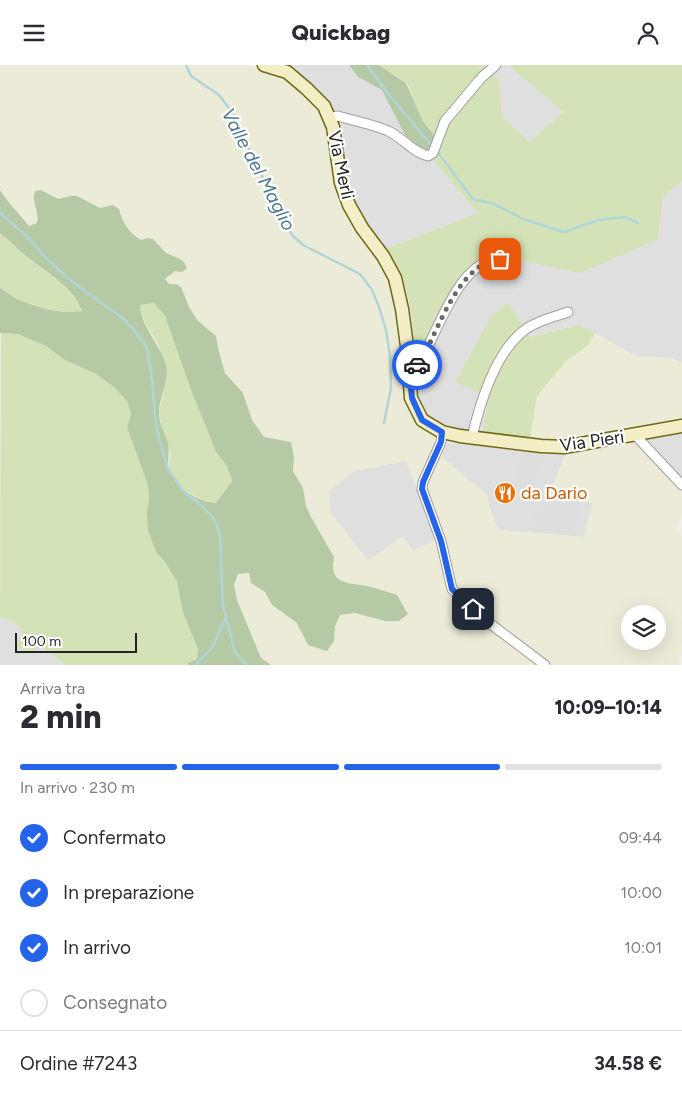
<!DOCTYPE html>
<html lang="it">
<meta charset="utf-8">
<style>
body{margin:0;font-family:Figtree,sans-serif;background:#f2f2f3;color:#2b2b33;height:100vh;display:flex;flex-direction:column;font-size:19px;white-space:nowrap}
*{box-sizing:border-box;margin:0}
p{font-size:16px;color:#7c7c81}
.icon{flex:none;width:28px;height:28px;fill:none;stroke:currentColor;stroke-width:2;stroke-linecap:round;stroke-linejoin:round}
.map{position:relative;height:600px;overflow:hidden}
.drawer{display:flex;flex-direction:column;background:#fff;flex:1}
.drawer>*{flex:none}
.fabs{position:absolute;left:621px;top:540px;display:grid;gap:10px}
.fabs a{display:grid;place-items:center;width:45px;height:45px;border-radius:50%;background:#fff;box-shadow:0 5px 20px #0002;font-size:25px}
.scale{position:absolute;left:15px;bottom:12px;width:122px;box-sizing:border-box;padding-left:5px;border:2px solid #222;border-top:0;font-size:14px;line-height:18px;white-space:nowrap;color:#222;-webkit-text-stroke:4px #fff;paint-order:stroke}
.pin{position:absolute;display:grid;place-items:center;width:42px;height:42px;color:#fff;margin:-21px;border-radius:10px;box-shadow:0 2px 8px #0006}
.courier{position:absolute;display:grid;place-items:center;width:50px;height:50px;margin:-25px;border:4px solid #2563eb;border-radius:50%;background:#fff;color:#222;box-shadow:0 1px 6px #0007}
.head em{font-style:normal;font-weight:800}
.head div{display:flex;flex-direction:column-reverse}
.head{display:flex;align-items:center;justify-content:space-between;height:85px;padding:0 20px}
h1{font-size:32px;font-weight:800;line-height:38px}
.bar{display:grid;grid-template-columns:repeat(4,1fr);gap:8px 5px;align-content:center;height:60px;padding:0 20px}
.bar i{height:6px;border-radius:4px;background:#e1e1e2}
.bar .current{background:#2563eb}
.bar p{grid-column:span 4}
.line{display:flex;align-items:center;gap:12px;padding:0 20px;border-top:1px solid #e1e1e2}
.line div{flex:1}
ol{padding:0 20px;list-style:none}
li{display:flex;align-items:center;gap:15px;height:55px}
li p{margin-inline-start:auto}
li .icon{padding:5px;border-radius:50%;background:#2563eb;color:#fff;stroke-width:4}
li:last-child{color:#7c7c81}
li i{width:28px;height:28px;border:2px solid #e1e1e2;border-radius:50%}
header{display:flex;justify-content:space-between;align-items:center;height:65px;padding:0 20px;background:#fff;font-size:22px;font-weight:800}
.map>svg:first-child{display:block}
.residential{fill:#dfdfdf}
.farmland{fill:#ecebd8;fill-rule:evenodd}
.grass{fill:#d4e3b7}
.forest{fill:#b5caa4;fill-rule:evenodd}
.parking{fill:#dedede}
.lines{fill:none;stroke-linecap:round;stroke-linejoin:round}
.stream{stroke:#b0d5d8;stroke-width:2.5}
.street-casing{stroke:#9f9f9f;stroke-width:11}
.secondary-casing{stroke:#6d6914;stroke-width:15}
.street{stroke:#fff;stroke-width:9}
.secondary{stroke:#f3eec6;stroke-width:12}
.done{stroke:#6a6968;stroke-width:5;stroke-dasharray:0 9}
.route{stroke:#2563eb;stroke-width:6}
.labels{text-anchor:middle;stroke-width:4.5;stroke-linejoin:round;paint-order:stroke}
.street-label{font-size:18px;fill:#222;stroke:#fff}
.food-label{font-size:18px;fill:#c56008;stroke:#fff;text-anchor:start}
.water-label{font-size:19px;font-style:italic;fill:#4e7a90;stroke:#fff}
</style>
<header><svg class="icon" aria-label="menu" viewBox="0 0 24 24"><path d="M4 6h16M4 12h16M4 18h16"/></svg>Quickbag<svg class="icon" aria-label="person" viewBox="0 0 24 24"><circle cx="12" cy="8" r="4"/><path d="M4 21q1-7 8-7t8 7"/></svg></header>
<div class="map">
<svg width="682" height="600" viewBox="0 0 682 600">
<rect width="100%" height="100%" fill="#f1edea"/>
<path class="residential" d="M284,0H349L358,12L382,25L405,70L433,87L434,96L478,148L385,184L371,169L352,135L344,107L340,65L332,41L317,24Z
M484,0H508L563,47L529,77L502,51L498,16Z
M682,116V298L670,293L638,292L579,260L530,272L508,237L455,317L489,332L487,335L482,368L444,361L432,355L425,350L420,339L416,298L470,207L504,192L658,174L663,132Z
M682,367V418L643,374Z
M447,378L566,388L549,430L593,438L584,472L498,465L489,442L487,430L441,392Z
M406,396L437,474L413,486L402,472L368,496L330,447L329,426L354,406Z
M0,553L9,555L22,564L41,582L66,600H0Z"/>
<path class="farmland" d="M0,0H247L282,12L308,33L322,48L328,67L332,109L340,139L347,154L362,177L382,198L393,223L400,266L406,329L410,349L416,358L425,365L440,372L447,378L442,392L487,430L489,442L498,465L584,472L592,438L548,431L566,388L643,374L682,418V453L674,464L682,471V586L678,600H271L261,593L237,535L234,520L238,509L249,508L251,518L265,527L272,540L296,557L308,580L334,576L335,561L340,550L355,548L384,556H399L408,549L397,530L375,523L343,518L336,513L332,500L334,492L311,452L306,441L303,423L293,406L294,392L291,377L264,372L252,355L243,327L225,308L219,287L216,271L198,256L176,219H169L165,214L175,206L186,203L184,197L166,188L158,178L147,173L141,175L136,172L123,156L119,144L113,140L100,143L93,141L83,133L71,131L58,134L47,128L36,144L39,150L37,158L29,161L20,148L6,136L0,125ZM406,396L437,474L413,486L403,472L368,496L330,447L329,426L354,406ZM630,549H658V576H630Z
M595,268L638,292L670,293L682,298V354L565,376L530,374L537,332L566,295L587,281Z"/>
<path class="grass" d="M379,0H484L499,16L502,51L529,77L563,47L508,0H682V116L663,132L658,174L580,208L504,192L470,207L416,298C412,260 412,213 385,184L478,148L434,96L433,69L423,56L407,18Z
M0,168C10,176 19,186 30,194C51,211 71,220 82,247C61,249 36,242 17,234C11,231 6,226 0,223Z
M508,237L530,272L579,260L595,268L587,281L566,296L537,331L530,374L482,368L488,332L455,317L491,252Z
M154,238L165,251L191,325L216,387L227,401L232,416L216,438H206L178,421L169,404L170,388L167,375L162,365L159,347L167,312L158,279L146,259L140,246V240Z
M1,268L18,269L46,281L65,295L96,309L114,322L127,336L131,348L127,363L148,420L149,433L147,448L156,487L165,497L177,517L183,548L198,584L197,594L189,598V600H66L41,582L30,588L17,582L22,564L9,555L0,553Z"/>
<path class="forest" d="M349,0H379L406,18L423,56L433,69L436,79L433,87L420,82L405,70L382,25L358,12Z
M0,125C8,138 19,148 29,161L37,158C40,147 31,138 35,126L41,125L58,134L71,131H77L100,143L113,140L119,144C122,157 129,168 141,175L147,173L153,174L166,188L178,193L184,197L187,203L182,207L175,206L165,214L169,219H176L181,222L189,242L198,256L216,271L219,287L225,308L243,328L252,355L264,372L291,377L294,392L293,406L303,423L306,441L311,452L334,492C329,520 346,517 366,521C377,523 387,527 397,530L408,549L399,556H385L355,548L340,550L335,561L334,576L327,586L308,580L296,557L272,540L265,527L251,518L249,508L238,509L234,520L237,535L261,593L271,600H189L188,598L197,594L198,584L183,548L177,517L165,497L156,487L148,465L147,448L149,433L148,420L127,363L131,348L127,336L114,322L96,309L65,295L46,281L18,269L0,268V223C6,226 11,231 17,234C36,242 62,250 82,246C72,221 50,210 30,194C19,186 10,176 0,168ZM154,238L165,251L191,325L216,387L227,401L232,416L216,438C199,438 174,422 169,404C167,396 170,387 168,378C165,368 159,359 159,348C159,332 170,316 166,300C161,281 139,257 140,240Z"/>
<path class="parking" d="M522,387L547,388L531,428L517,424L518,422L514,421L518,410L513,407Z
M546,433L582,439L576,468L527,465L533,449L542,442Z"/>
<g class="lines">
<path class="stream" d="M186,0L191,11L219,30L229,43L264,115L292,170L303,180L360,209L372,225L379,242L386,265L390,291L391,323L384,358
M367,0L390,31L432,81
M436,85L473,134L494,139L523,154L564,167L599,155L625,152L638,158
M0,148L30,174L44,191L71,216L124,254L135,266L147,283L152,314L155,353L160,377L168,404L183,426L200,439L215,455L220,471L223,541L235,587L247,600
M195,600L212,583L225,554"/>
<g class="street-casing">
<path id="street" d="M329,53L338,51C354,56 373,59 388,66C402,72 412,87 428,91L433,88L445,56L482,12L496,0
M409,302L418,299C437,271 456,202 493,195C500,194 506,195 513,196
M442,367L441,377L423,417L422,424L441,476L452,524L484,554L545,600
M635,370L682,420
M472,372C480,338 495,286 526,264C538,255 554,252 568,247"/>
</g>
<g class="secondary-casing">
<path id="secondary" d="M264,0L287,7L307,24L324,41L333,62L341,118L349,140L362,163L383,191L395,213L402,244L407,281L411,333L422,355L442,367L460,371L541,381L564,382L682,361"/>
</g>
<use href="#street" class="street"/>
<use href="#secondary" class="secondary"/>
</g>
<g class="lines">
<path class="done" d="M417,300L423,292C440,260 460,198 500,194"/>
<path class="route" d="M417,300L409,302L412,333L422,355L442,367L441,377L423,417L422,424L441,476L452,524L473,544"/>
</g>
<defs>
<g id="restaurant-disc" transform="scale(1.125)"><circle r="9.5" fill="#e8710a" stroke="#fff"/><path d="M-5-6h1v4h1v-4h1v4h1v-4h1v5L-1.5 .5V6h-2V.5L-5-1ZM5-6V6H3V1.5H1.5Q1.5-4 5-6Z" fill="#fff"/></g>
</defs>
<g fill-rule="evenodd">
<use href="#restaurant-disc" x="505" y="428"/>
</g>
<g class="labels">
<g class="street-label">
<text transform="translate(341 100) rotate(78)" y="6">Via Merli</text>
<text transform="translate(592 376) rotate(-8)" y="6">Via Pieri</text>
</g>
<g class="food-label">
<text x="521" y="434">da Dario</text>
</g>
<g class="water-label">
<text transform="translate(259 104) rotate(62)" y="7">Valle del Maglio</text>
</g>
</g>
</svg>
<div class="fabs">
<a><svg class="icon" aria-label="layers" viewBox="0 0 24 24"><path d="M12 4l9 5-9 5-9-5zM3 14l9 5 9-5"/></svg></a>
</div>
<div class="scale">100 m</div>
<div class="pin" style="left:500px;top:194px;background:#ea580c"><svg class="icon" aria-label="bag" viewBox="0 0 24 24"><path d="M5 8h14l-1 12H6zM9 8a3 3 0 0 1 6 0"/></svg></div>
<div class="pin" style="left:473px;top:544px;background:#1f2937"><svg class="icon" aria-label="home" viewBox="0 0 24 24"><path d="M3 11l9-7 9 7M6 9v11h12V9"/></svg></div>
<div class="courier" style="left:417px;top:300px"><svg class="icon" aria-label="car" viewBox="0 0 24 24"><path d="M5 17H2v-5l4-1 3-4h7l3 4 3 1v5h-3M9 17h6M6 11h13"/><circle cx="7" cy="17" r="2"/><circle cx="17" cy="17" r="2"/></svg></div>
</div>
<section class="drawer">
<div class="head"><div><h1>2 min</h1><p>Arriva tra</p></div><em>10:09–10:14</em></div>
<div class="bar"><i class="current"></i><i class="current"></i><i class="current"></i><i></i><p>In arrivo · 230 m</p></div>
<ol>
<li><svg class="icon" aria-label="check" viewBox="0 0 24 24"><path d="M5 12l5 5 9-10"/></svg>Confermato<p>09:44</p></li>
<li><svg class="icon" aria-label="check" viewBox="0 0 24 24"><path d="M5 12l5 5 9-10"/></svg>In preparazione<p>10:00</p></li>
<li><svg class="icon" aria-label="check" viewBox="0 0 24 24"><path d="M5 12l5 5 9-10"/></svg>In arrivo<p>10:01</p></li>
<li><i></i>Consegnato</li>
</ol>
<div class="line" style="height:65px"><div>Ordine #7243</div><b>34.58 €</b></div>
</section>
